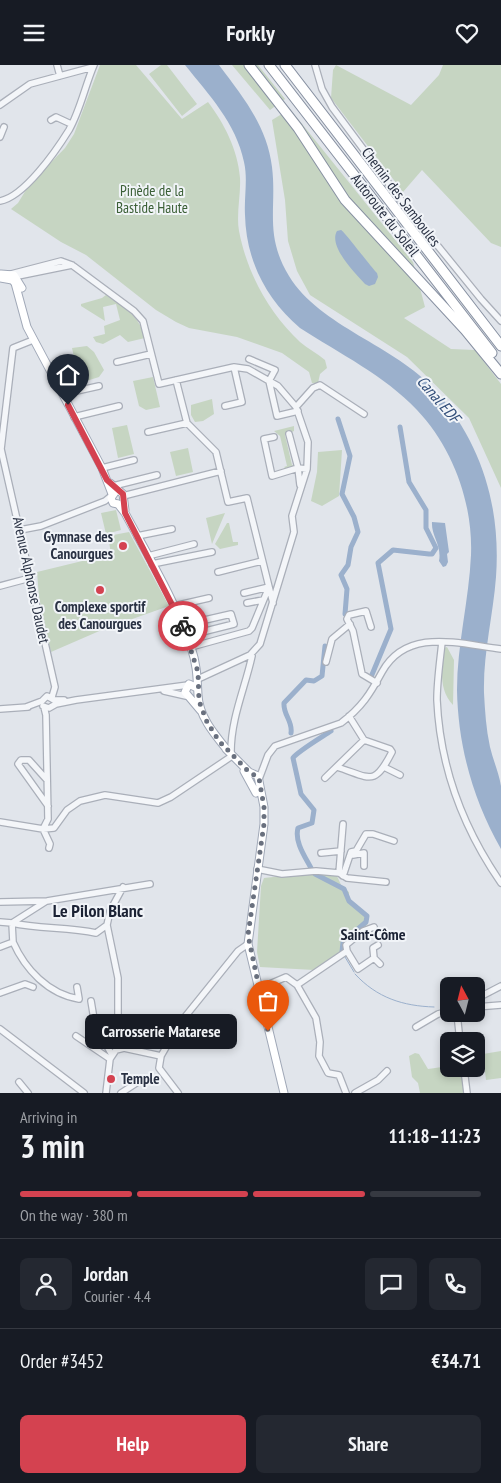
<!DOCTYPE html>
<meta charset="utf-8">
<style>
body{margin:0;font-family:"PT Sans Narrow",sans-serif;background:#242831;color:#f1f3f6;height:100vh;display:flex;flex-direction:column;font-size:19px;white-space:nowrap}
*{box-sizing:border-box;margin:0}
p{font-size:16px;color:#9ea1a6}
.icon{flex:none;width:28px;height:28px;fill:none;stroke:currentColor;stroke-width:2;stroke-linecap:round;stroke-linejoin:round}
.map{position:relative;height:1028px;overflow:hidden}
.panel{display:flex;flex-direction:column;background:#171b24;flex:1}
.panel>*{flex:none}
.needle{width:32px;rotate:353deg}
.buttons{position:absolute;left:440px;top:912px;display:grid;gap:10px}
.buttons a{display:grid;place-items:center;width:45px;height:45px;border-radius:8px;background:#171b24;box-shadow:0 2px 8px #0003;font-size:25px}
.pin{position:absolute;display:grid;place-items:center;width:42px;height:42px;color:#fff;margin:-51px -21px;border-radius:50% 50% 50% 0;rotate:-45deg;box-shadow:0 0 5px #0007}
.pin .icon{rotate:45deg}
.courier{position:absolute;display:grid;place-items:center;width:50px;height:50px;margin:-25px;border:4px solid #d44250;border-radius:50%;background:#fff;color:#222;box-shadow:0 1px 6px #0007}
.bubble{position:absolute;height:35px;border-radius:8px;background:#171b24;box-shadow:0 2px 8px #0003;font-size:16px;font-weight:800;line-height:35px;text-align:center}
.summary em{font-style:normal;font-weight:800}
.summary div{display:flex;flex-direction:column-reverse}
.summary{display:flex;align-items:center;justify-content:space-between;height:85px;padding:0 20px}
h1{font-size:32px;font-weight:800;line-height:38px}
.bar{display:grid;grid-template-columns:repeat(4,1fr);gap:8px 5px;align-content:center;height:60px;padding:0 20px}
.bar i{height:6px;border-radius:4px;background:#363941}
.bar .selected{background:#d44250}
.bar p{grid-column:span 4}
.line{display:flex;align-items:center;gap:12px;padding:0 20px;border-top:1px solid #363941}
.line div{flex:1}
.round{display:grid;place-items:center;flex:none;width:52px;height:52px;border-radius:8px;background:#242831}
.action{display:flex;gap:10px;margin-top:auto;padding:10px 20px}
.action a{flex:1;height:58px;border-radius:8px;background:#d44250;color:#fff;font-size:20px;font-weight:800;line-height:58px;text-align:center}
.action a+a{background:#242831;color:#f1f3f6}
header{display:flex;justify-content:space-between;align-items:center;height:65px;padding:0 20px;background:#171b24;font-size:22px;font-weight:800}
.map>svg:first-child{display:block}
.green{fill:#c6d5c2}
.water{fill:#9bb0cc}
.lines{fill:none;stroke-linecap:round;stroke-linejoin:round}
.stream{stroke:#9bb0cc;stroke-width:1}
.canal{stroke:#9bb0cc;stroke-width:5}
.minor-casing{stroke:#aaafb9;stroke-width:8}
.major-casing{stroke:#a0a8b7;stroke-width:9}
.highway-casing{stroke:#8891a2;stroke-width:11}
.minor{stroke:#f4f6f9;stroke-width:5.5}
.major{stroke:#fff;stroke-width:7}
.highway{stroke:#fff;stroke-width:9}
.done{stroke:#69707e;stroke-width:5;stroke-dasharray:0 9}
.route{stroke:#d44250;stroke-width:6}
.poi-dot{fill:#d44250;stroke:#f1f4f8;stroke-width:2}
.labels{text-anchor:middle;stroke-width:4;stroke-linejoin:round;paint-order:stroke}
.park-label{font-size:15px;fill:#3b5f36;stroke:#f1f4f8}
.street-label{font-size:15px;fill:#293143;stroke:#f1f4f8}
.poi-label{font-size:15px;font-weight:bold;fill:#293143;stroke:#f1f4f8;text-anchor:end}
.water-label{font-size:16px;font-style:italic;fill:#314d79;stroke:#f1f4f8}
.neighbourhood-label{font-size:16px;font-weight:bold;fill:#1b2234;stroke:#f1f4f8}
.quarter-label{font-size:18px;font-weight:bold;fill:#1b2234;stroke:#f1f4f8}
</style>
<header><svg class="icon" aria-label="menu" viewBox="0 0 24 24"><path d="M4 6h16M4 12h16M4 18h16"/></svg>Forkly<svg class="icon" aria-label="heart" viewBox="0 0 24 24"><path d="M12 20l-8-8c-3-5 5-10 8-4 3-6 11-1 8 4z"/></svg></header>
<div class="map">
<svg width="501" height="1028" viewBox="0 0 501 1028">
<rect width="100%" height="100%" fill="#e1e5eb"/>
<path class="green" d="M100,0H136L182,54L208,37C224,58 238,85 240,113C241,130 236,149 239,166C247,208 269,248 300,277C308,284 317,288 325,295L327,303L320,309L318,318H312L309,307L282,288L237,272L189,263L176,257L156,245L86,190L61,177L11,144L18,138L29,120L65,83L74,69Z
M161,0H167L197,39L182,51L149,9Z
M232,0H258L285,34L270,45Z
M336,0L411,40L439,10L443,0H501V182L491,178L422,105L403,127L331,33L333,5Z
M290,44L413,197L425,242L404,253L451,284L475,285L501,319V423L469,353L407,292L310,230L297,206L288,176L285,135L272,55Z
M106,230C125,243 139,250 145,273L128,277L120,270L103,279L96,277L93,272L105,269L104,261L120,255L116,239L103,242L105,256L81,241V239L102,233Z
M87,281L94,287L104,305L99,312L80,318L72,283Z
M153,312L160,342L146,345L139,341L133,316Z
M212,334L214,349L203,356L195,357L191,350V340Z
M127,360L134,389L118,393L112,363Z
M294,361V366L285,370L292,400H296L286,404L284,402L287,401L280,371L274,366Z
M188,383L193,407L176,411L170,387Z
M342,385L339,431L322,441L311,436L317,407L318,387Z
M116,445L121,465L106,469L101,448Z
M225,448L212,479L206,453Z
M227,458H229L233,477H238V480L220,484L215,479Z
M129,467L169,541L104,564L51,587L39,532L37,507L111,489L108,471Z
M447,582L454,595L453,640C438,624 442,603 444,583Z
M309,808L337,811L342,822L349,827V833L366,850L368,859L346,876L344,886L314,905L260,902L257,887L261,821L264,813Z
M501,986V1013L486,1015L483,989Z
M415,988L419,989L428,1004L449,1001V1004H462L465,1028H420L418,1018L412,1012L409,991Z"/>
<path class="water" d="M185,0H219C243,32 267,61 272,102C277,143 264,170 289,211C320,262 395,280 436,326C482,379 501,442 496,512C493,551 483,589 484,628C485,646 486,664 490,682C493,695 499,708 501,721C501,740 501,763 501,784C473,735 458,681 457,625C457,580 469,535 471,490C473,438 453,383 417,345C384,310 340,289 300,263C266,234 246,195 245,150C244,132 248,114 244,97C236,58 209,30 185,0Z
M341,165C345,167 370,201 377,208L378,212L375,219L369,221L365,219C355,208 328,181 337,166Z
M432,457L445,458L449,487L447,489L448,497L446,501L443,502L439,496C442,480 431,471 432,457Z"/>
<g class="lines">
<path class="stream" d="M345,892L354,907
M355,909C377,933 403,941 434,942"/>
<path class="canal" d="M338,354L350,391L342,429L354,452L358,467L351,482L348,500L341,510L347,524L345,549
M371,612L391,564L378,498L393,485L429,489H432L436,483L426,463V445L409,417L400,362
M291,668C293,656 283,650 284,638L306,615L314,616L322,611L325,581
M312,805C306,793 294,777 298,763L312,758L314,745L301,729L293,693C297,687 322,672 331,666
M315,809L344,824L349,836L367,851L366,857L343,877L342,887"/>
<g class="minor-casing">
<path id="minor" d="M57,0L60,11
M315,0L322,24L332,42L407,143L481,234L501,256
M0,40L30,19L93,2
M51,55L56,52L71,59
M0,72L4,62
M0,136C24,132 56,86 69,65C80,46 85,21 94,0
M11,209L61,196L72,200L134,246L143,256L159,319L234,302L248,304L278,321L296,342L308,377L307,404L292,451L294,467L260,579L250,590L198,614
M13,212L72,200
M33,275L13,283L1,384L55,622L52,632
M249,294L275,305L269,316L277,351L298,346
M117,297L151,289
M176,315L187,358
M63,329L99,321
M225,341L242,337L234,302
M296,342L313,323L320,320L364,349
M74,352L119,341
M187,358L216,387L228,437L247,433L273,538
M148,367L187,358
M289,369L298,403L300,420
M274,372L264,374L272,411L298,403L307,404
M102,403L134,395
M113,421L157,410
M123,431L221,406
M20,465L41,461L105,436L111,431
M137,471L172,464
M148,491L194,479
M152,499L212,487
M218,507L262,496
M0,521L30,513
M244,528L269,522
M247,538L263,535
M174,541L209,533
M183,560L231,549L234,559L186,571
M371,562L366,546L349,550L347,554L353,566L362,609L377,618
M442,577C440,596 437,616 437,635C440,702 463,763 501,818
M191,582L249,566L252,563L269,522
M326,597L332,574L350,559
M164,626L186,631
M43,641L49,643L56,639L76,635L188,620
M26,642L42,636L47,631L54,635H64
M44,642L46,650L48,754L43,764L50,779L49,783
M0,644L28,642
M231,687C231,653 245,623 252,591
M337,702C371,713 374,722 392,687L390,684L364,675L349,651
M384,702L400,710
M325,713L364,675
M259,714L268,690L275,681L341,658C362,642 370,629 382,607C407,562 459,579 501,584
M47,715L29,695H21L18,699L48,741
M0,757L43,764L54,763L67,745L80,736L105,730L158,738L171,732L232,691
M321,788L341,786
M353,790L364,788V801
M257,804L282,809L316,806L339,808L347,813L386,817
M339,808L343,759
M343,811L351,787L356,786L366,769H373L394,776
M0,837L47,836L150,819
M0,857L12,858L45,837
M107,860L118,913V956L124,965V983
M13,877C25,904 48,929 79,934L77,922
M0,882L13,877L12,858C39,864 68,862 96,868L107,860L110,846L123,822
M347,886L358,904L374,893L373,883L378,880
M374,893L380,899
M297,920L347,886L346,880L363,866L374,862
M258,924L286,912L297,920L316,953L320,977L319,991L328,1008L339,1010L346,1028
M0,928L25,919L33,922
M476,934L501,921
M91,936L95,960L112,990
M476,942L501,940
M457,949L460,976
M416,962L438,949L449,946
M0,964L84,1028
M76,971L110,994
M464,1004L467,1028
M19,1017L28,1028
M106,1028L110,994L116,985L124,983L161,991
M121,1028L138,1017
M178,1028L159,1003L161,991L180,958L238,886L248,879
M355,1028L378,1015L387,1006"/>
</g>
<g class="major-casing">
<path id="major" d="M1,209L14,210L22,223
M0,213L12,215L15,218L27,262L102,403L112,429
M110,418L123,429L125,445
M116,426L111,433L113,438L118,439
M118,439L125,448C148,491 175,535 191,582C197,600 197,611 198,630C199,652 215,670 228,686
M197,623L189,619L185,627L201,646
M226,684L249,707L258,711L264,742V759L248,879L284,1028
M244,706L256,728"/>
</g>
<g class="highway-casing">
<path id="highway" d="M249,0L298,63L345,135L465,265L501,309
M269,0L492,288
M285,0L501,281"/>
</g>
<use href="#minor" class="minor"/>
<use href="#major" class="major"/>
<use href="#highway" class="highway"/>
</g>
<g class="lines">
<path class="done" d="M183,561L198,607L199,636L207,657L219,676L249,707L259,713L264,742V759L248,870L268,966"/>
<path class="route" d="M68,340L107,415L123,429L125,448L183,561"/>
</g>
<g class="poi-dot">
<circle cx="123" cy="481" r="5"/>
<circle cx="100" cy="525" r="5"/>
<circle cx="111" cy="1014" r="5"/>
</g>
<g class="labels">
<g class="park-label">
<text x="152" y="131">Pinède de la<tspan x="152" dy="17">Bastide Haute</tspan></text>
</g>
<g class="street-label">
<text transform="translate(401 132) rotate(53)" y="5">Chemin des Samboules</text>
<text transform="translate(385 150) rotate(52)" y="5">Autoroute du Soleil</text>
<text transform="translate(31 515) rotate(78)" y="5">Avenue Alphonse Daudet</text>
</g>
<g class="poi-label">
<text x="113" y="477">Gymnase des<tspan x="113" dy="17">Canourgues</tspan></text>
<text x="100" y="547" text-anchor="middle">Complexe sportif<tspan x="100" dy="17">des Canourgues</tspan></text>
<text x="121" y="1019" text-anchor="start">Temple</text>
</g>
<g class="water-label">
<text transform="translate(439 334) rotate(49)" y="6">Canal EDF</text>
</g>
<g class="neighbourhood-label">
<text x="373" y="875">Saint-Côme</text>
</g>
<g class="quarter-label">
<text x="98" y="852">Le Pilon Blanc</text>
</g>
</g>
</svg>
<div class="buttons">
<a><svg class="needle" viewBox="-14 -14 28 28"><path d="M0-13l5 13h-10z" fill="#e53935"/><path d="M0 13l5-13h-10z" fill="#9ea1a6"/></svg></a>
<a><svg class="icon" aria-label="layers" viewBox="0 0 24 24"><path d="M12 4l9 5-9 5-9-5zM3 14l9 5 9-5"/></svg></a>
</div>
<div class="pin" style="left:268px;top:966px;background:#ea580c"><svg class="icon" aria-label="bag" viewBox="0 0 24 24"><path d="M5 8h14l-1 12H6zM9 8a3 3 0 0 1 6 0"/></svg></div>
<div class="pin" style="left:68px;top:340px;background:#1f2937"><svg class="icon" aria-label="home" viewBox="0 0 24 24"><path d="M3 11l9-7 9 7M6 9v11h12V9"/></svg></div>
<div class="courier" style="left:183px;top:561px"><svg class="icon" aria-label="bike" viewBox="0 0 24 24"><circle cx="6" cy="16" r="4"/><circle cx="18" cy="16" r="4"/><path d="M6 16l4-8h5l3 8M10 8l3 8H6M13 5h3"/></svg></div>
<div class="bubble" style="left:85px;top:949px;width:152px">Carrosserie Matarese</div>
</div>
<section class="panel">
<div class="summary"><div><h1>3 min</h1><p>Arriving in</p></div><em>11:18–11:23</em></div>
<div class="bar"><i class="selected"></i><i class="selected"></i><i class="selected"></i><i></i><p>On the way · 380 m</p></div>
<div class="line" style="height:90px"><a class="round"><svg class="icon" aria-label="person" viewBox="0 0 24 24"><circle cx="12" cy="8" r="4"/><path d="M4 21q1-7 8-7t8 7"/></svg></a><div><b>Jordan</b><p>Courier · 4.4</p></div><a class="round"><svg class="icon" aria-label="chat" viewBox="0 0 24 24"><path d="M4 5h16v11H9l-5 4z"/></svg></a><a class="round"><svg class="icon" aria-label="phone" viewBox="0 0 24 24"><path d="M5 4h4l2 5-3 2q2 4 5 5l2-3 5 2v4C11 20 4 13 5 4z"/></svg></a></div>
<div class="line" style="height:65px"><div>Order #3452</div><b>€34.71</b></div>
<div class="action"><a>Help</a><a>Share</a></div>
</section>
